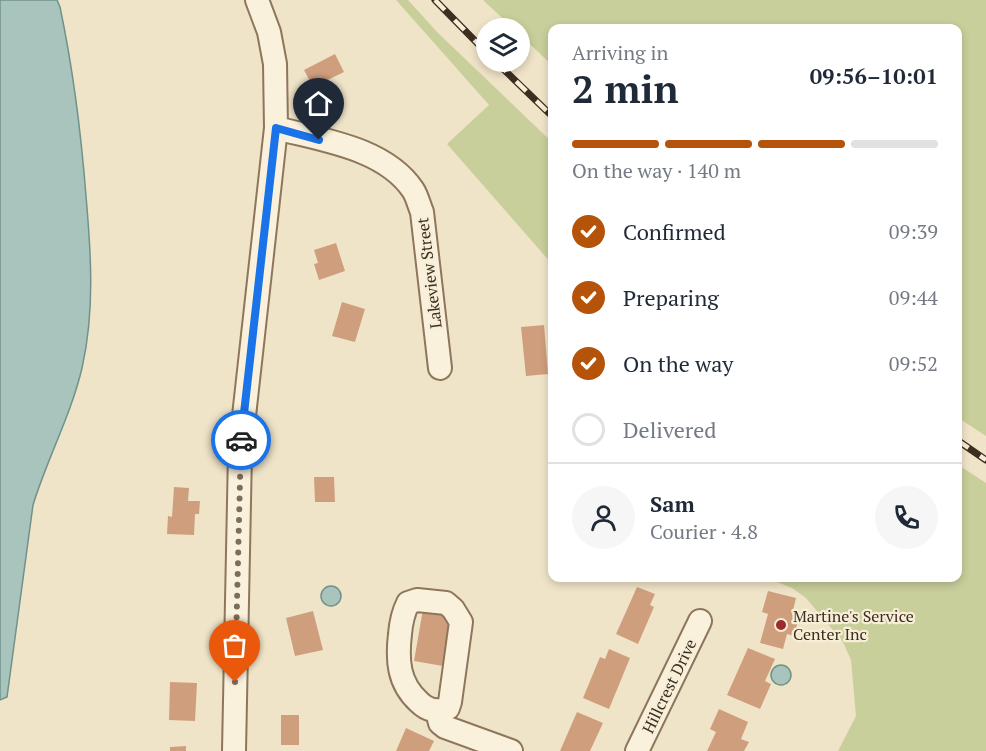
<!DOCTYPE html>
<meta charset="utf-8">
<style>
body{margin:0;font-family:"PT Serif",serif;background:#f6f6f7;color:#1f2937;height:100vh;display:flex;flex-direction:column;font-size:22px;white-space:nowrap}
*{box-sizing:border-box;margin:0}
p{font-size:20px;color:#747a83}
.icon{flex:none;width:33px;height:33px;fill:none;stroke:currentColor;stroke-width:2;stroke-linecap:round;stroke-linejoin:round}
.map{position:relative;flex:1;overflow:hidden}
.sheet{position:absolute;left:548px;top:24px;width:414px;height:558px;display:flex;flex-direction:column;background:#fff;border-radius:12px;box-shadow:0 3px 9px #0003}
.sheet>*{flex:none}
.fabs{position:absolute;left:476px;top:18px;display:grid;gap:12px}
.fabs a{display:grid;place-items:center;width:54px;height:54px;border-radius:50%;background:#fff;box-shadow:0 3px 9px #0003;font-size:30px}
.pin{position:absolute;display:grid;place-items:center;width:51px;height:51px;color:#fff;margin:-62px -26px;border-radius:50% 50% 50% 0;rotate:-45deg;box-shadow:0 0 6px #0007}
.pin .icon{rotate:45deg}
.courier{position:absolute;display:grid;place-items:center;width:60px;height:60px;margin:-30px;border:4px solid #1a73e8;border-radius:50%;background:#fff;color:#222;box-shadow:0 2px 8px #0007}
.summary em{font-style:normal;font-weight:600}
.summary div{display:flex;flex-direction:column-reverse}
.summary{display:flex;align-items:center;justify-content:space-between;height:102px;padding:0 24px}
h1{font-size:39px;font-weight:600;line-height:45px}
.bar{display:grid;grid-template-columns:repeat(4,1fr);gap:9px 6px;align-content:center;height:72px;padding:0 24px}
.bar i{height:8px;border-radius:4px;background:#e0e1e3}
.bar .selected{background:#b45309}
.bar p{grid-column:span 4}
.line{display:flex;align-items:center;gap:15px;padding:0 24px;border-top:2px solid #e0e1e3}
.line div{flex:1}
.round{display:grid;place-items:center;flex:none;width:63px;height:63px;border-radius:32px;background:#f6f6f7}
ol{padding:0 24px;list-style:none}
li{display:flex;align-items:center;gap:18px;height:66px}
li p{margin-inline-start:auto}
li .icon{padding:6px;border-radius:50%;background:#b45309;color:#fff;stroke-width:4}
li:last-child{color:#747a83}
li i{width:33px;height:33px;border:3px solid #e0e1e3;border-radius:50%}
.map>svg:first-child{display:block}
.green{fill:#c9cf9b}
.water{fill:#a9c4bc;stroke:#6f938a;stroke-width:1.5}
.building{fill:#cf9f7d}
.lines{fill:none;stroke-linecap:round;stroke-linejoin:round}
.minor-casing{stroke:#8d765c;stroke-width:26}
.minor{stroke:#faf1dc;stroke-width:22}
.rail-casing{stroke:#3d2e20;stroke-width:7}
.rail{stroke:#f7eed8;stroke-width:4.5;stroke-dasharray:14;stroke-linecap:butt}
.done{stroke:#7c6e5b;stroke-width:6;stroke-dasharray:0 10.8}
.route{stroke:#1a73e8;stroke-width:8}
.poi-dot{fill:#9e2a2b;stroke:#f7eed8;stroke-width:2}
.labels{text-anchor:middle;stroke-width:4.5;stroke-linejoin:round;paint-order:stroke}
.street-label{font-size:16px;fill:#3d2e20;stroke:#f7eed8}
.poi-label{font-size:16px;fill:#3d2e20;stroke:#f7eed8;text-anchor:start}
</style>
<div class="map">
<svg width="986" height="751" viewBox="0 0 986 751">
<rect width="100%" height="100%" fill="#f0e4c8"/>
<path class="green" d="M396,0H408L438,33L552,142V264L447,144L489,105Z
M483,0H986V436L957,417V28H552V65L519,34V28H513Z
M957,464L986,483V751H838L856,716L851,660L843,642L806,598L792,588L767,578H957Z"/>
<path class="water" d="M0,0H57L60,7C73,69 81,132 86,196C91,253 95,311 82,368C71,415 47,459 33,505L7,697L0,700Z
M321 596a10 10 0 1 1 20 0a10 10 0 1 1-20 0Z
M771 675a10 10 0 1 1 20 0a10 10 0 1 1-20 0Z"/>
<path class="building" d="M335,54L344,72L313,87L304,70Z
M336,243L345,271L319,280L314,264L318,263L314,250Z
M342,302L365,309L355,342L332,336Z
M544,325L548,374L526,376L521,327Z
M314,477H334L335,502H315Z
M174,487L189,488L188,501H200L199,514H195L194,535L167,534L168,516L172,517Z
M637,587L655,594L650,605L654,607L638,644L616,634Z
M768,591L796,598L792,615L799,617L794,636L787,634L783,649L760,643L768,614L762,612Z
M423,609L452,614L443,666L414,661Z
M313,611L323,650L295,656L286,618Z
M748,648L775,659L765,681L771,684L760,709L727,695Z
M609,649L630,658L609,709L583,698L600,657L605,659Z
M170,682L197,683L195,721L169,720Z
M719,709L748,722L741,739L749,742L744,751H707L716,732L710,729Z
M577,712L603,723L590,751H560Z
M281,715H299V745H281Z
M406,728L434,741L429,751H396Z
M186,746V751H170V747Z"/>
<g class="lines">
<g class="minor-casing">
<path id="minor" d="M276,128C322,140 385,148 413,190C417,196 419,205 422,212L440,368
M417,600L446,603L453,609L461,622L450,702L448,708C437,713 427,710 419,702C398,683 397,660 400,634C401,622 403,613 408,603Z
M437,711L440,723L445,727L511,751
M234,751L240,452L276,128L275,64L269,32L257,0
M637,751L700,621"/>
</g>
<use href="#minor" class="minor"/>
<g class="rail-casing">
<path id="rail" d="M435,0L486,52
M496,62L552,116
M957,440L986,460"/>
</g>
<use href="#rail" class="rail"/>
</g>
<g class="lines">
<path class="done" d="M235,682L241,440"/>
<path class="route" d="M241,440L276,128L319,140"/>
</g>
<circle class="poi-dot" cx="781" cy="625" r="6"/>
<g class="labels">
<g class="street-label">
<text transform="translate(429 273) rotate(-97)" y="6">Lakeview Street</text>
<text transform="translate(669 686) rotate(-64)" y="6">Hillcrest Drive</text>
</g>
<g class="poi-label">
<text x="793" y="622">Martine's Service<tspan x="793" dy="18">Center Inc</tspan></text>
</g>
</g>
</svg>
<div class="fabs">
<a><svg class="icon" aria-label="layers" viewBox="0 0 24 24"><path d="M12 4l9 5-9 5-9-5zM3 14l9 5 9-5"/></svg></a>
</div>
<div class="pin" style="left:235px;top:682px;background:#ea580c"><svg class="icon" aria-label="bag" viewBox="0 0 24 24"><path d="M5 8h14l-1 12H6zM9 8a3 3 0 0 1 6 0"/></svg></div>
<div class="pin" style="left:319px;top:140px;background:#1f2937"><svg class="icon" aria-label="home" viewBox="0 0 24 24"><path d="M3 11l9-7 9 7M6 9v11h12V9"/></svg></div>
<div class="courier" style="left:241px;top:440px"><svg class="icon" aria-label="car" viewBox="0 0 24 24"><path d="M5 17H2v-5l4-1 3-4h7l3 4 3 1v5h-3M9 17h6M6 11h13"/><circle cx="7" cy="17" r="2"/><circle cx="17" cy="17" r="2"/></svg></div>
<section class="sheet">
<div class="summary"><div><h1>2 min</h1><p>Arriving in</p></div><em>09:56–10:01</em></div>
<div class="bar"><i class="selected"></i><i class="selected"></i><i class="selected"></i><i></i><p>On the way · 140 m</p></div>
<ol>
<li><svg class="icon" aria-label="check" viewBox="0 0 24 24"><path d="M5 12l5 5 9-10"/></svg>Confirmed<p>09:39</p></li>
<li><svg class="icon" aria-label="check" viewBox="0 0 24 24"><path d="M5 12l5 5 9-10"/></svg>Preparing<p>09:44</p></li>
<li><svg class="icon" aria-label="check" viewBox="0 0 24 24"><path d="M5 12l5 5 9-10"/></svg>On the way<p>09:52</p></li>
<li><i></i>Delivered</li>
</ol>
<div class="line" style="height:108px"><a class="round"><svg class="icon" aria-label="person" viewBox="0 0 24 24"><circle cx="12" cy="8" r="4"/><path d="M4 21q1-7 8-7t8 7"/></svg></a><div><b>Sam</b><p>Courier · 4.8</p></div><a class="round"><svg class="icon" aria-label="phone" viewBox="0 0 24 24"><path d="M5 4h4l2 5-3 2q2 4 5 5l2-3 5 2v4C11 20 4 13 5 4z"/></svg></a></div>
</section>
</div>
